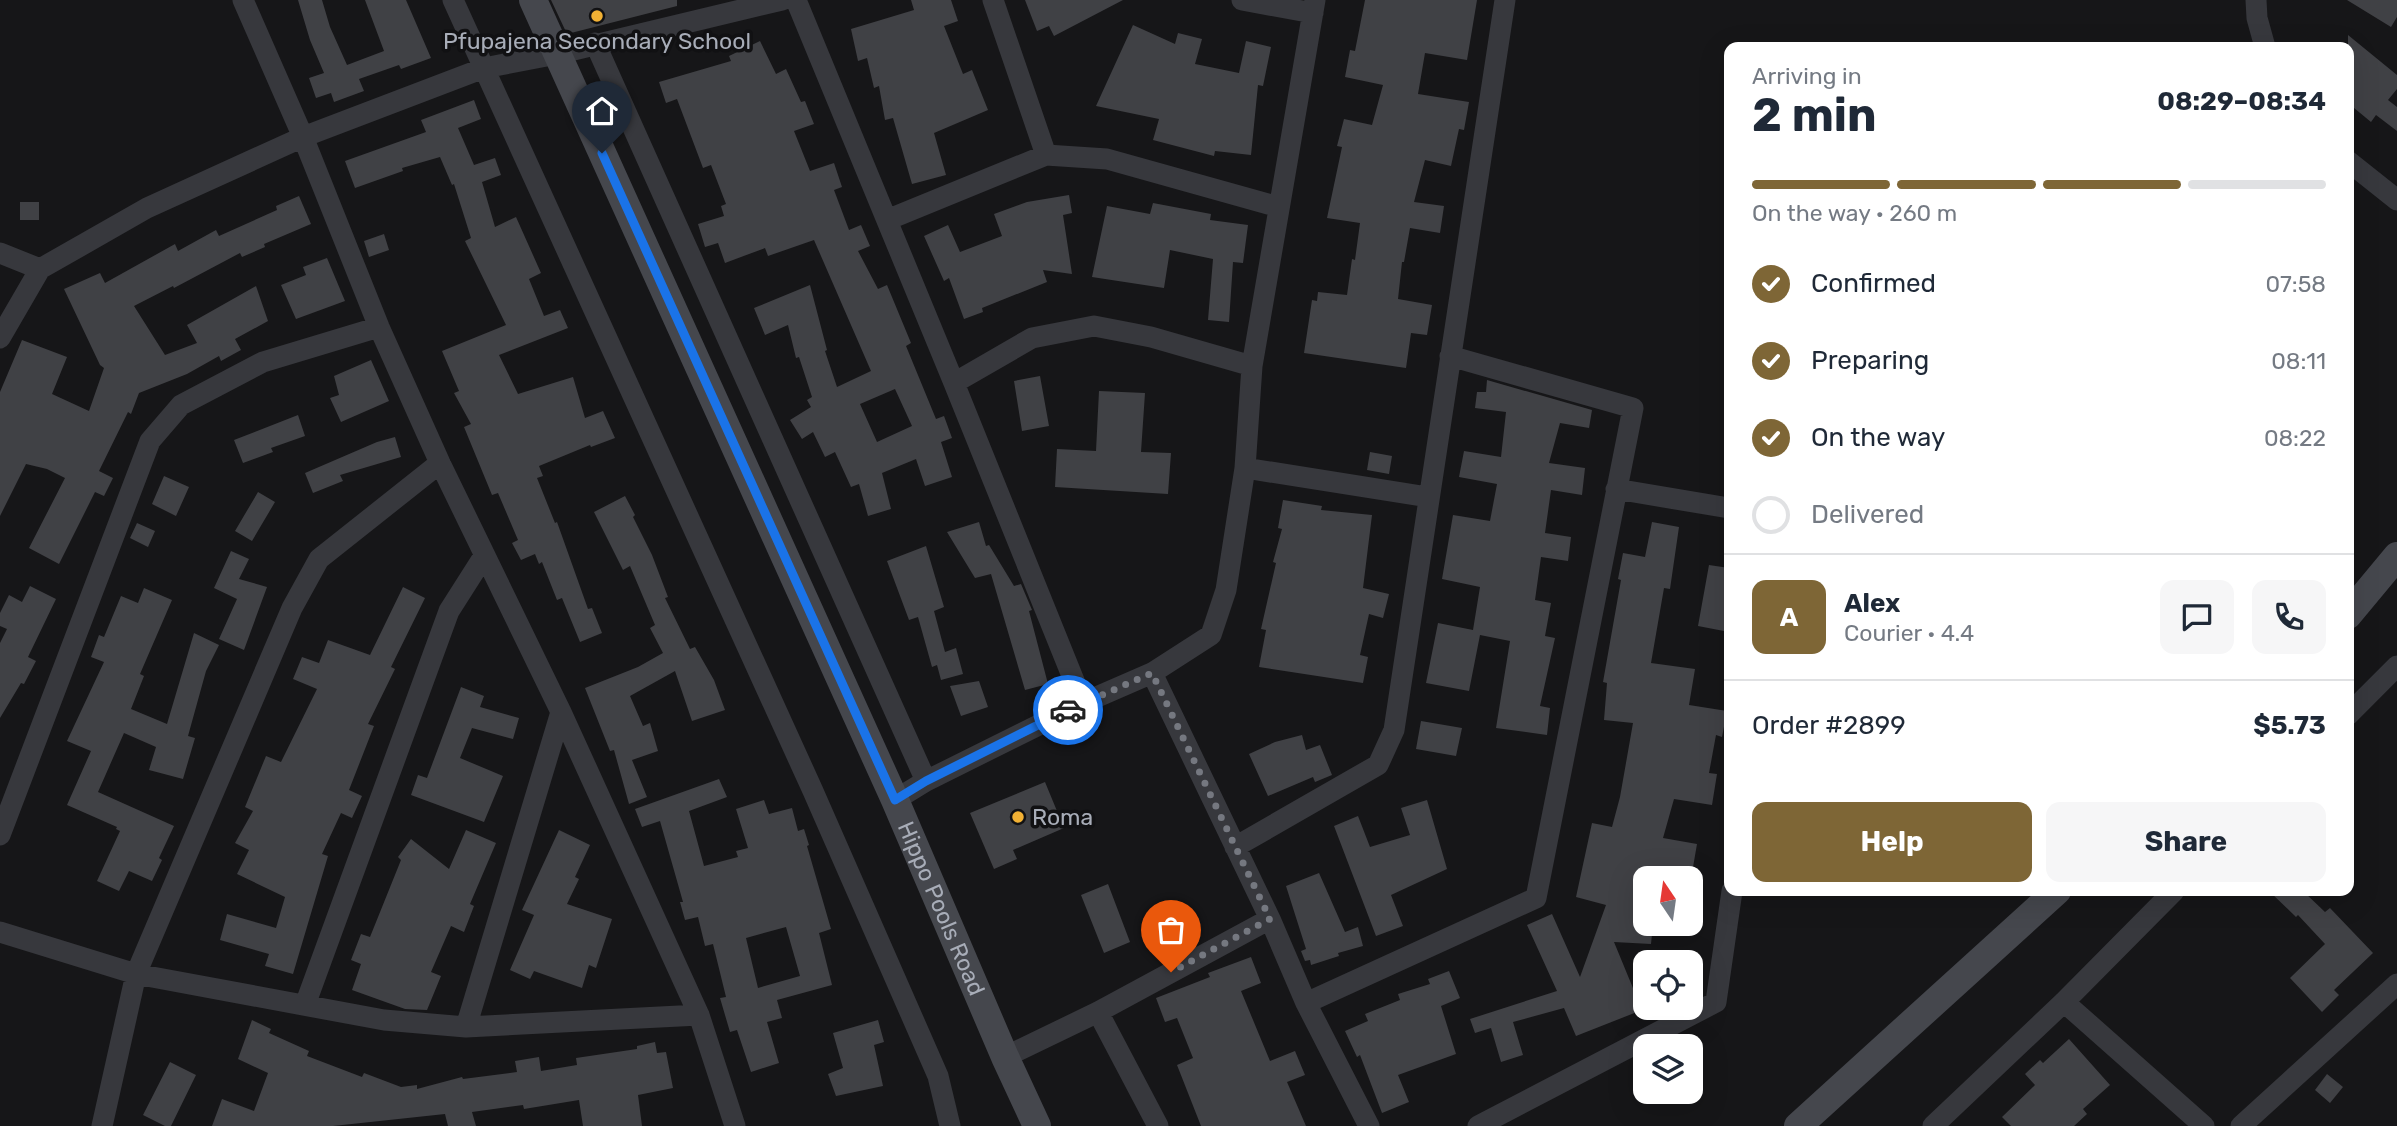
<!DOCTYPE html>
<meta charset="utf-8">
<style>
body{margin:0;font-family:Rubik,sans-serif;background:#f6f6f7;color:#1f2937;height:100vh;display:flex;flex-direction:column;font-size:26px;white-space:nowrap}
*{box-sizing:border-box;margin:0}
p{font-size:23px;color:#747a83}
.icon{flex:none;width:38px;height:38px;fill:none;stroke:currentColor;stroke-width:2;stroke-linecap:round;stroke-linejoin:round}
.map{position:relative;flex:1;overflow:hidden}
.panel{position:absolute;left:1724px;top:42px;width:630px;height:854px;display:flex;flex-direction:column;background:#fff;border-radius:14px;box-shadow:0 7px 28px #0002}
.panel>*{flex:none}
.needle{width:46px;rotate:347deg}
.fabs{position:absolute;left:1633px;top:866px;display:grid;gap:14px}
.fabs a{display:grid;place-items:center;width:70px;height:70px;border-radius:14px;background:#fff;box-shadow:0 7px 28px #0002;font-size:35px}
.pin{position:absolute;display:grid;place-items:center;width:60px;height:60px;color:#fff;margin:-72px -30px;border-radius:50% 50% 50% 0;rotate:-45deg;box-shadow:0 0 7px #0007}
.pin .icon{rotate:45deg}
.courier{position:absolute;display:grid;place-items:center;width:70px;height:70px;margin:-35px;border:5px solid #1a73e8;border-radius:50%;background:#fff;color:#222;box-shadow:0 2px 9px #0007}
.overview em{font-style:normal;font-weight:700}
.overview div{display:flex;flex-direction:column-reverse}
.overview{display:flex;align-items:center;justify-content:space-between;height:119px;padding:0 28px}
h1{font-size:46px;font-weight:700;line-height:52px}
.bar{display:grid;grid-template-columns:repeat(4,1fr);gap:10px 7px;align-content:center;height:84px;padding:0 28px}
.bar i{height:9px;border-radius:5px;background:#e0e1e3}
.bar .current{background:#7e6636}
.bar p{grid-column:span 4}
.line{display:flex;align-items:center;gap:18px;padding:0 28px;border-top:2px solid #e0e1e3}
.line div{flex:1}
.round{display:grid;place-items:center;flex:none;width:74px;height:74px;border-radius:14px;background:#f6f6f7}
ol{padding:0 28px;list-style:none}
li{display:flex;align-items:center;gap:21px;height:77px}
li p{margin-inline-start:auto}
li .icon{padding:7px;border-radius:50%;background:#7e6636;color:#fff;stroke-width:4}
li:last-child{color:#747a83}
li i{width:38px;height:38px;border:4px solid #e0e1e3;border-radius:50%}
.action{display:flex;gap:14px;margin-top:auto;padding:14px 28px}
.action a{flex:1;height:80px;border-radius:14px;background:#7e6636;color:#fff;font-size:28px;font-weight:700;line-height:80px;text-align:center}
.action a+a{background:#f6f6f7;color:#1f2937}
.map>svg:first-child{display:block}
.building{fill:#404145;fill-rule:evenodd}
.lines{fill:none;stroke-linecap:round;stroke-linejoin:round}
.street{stroke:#37383d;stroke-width:21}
.secondary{stroke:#45474d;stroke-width:28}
.done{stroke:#757880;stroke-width:7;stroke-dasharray:0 12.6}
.route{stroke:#1a73e8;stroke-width:9}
.poi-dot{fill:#f2b134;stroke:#111113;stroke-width:2.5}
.labels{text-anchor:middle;stroke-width:7;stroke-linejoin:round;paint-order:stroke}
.poi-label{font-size:23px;fill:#a8adb8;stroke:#111113}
.street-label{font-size:23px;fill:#a8adb8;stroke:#111113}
</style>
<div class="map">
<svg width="2397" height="1126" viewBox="0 0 2397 1126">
<rect width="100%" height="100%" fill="#161618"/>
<path class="building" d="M298,0H322L330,27L347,65L384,51L365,0H406L431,58L401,69L399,65L359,79L364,91L334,102L331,93L316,98L309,78L324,73L310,40Z
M551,0H677V6L567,34Z
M911,0H951L958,21L944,26L963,74L972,70L988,110L934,133L946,175L912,184L893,118L885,120L879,86L874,88L867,58L858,61L851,29L914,10Z
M1025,0H1123L1054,36L1049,26L1037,31Z
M1365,0H1477L1467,60L1425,53L1418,94L1469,102L1464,130L1459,129L1451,166L1425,160L1414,202L1444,206L1440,233L1410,228L1404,262H1402L1398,299L1432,305L1427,335L1411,333L1406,368L1304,353L1312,300L1317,301L1318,292L1347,295L1352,259L1355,260L1360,223L1327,218L1342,147L1337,146L1344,119L1372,125L1383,85L1345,77L1350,50L1355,51Z
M2347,0H2397V17L2391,27Z
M1133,25L1175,44L1178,33L1202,39L1195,64L1239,73L1246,41L1271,47L1263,86L1258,85L1251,155L1215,151L1214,156L1153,140L1159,119L1096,106Z
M2348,35L2397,75V89L2388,100L2397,107V131L2376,115L2371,122L2348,103Z
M760,41L776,74L786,69L801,102L805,101L814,124L794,131L810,171L834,163L842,187L834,190L849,230L861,225L870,246L858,251L878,289L887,285L911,343L906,346L936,419L944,416L952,438L941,442L952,477L925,486L916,459L882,473L891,509L868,516L859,484L851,487L835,452L825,457L813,432L802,439L790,420L811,407L807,400L812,397L799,357L796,358L788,325L765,335L754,308L810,285L827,350L825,351L837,387L871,371L814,240L768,256L765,248L725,263L718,243L705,247L698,224L724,216L721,206L726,204L711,165L703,168L677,99L666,103L659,82L731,61L729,56ZM895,389L912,426L877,442L860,404Z
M474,100L481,119L458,128L474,165L495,158L501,175L482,182L495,227L516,217L541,273L529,279L544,316L560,310L568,328L499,355L518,394L573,377L585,418L603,411L615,438L591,447L590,445L539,466L543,476L537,478L555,523L557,522L588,609L592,608L602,633L580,642L562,598L557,600L542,562L539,564L535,554L521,560L512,543L518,540L498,493L492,495L464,427L471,424L454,393L459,391L442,351L506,325L465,241L471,238L454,184L452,185L440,157L402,168L403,171L355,188L345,161L426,132L421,120Z
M1069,195L1072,213L1063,215L1072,274L1043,270L1047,282L982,308L983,312L964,319L949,278L944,281L924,236L948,225L960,252L1002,236L994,214L1027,202Z
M299,196L311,224L264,244L265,247L242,257L240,253L174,288L173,286L134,306L165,355L197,343L187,325L256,286L268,321L235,339L241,350L221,361L219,356L187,374L139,393L131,414L128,412L99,471L113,478L104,496L95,492L59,564L29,548L65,478L47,469L26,464L0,516V392L22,340L67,357L52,394L89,411L104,368L100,365L64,289L100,273L105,283L175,244L178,251L216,230L219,236L277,210L276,206Z
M20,202H39V220H20Z
M1153,203L1211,214L1210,220L1248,225L1243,263L1233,262L1229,322L1208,320L1213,259L1170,250L1164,288L1092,277L1107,206L1150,214Z
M384,234L389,250L369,257L364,241Z
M327,258L345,301L296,319L281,285L306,275L303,267Z
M371,360L389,401L341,422L330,398L339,395L334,376Z
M1040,376L1049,426L1022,431L1014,381Z
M1487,380L1592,410L1589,428L1560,423L1549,463L1585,468L1582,495L1551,490L1545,533L1571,537L1568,561L1541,557L1535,600L1551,603L1545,636L1555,638L1540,706L1550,708L1547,735L1496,728L1510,641L1480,635L1469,691L1426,683L1438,623L1473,630L1480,587L1442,579L1453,515L1490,521L1497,484L1459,477L1464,451L1501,457L1506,412L1475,408L1477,392H1486Z
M1099,391L1145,393L1141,452L1171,453L1168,494L1055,487L1057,449L1096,451Z
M298,415L305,436L271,448L273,452L243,463L234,440Z
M395,437L401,457L340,475L343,481L313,493L305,473L377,442Z
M1370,452L1392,456L1389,474L1367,470Z
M164,476L189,487L176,516L152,504Z
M258,492L275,502L252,541L235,531Z
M625,496L635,515L633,517L652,555L668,597L665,598L690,649L695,647L714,680L725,710L692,721L675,671L630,696L643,726L650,723L658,751L632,760L647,797L629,804L614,750L610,751L585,688L638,667L663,653L650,628L655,625L630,566L623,570L594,512Z
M1283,500L1322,506L1321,510L1372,515L1363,588L1389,594L1383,618L1369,614L1360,655L1368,657L1363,683L1259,667L1266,630L1261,629L1276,563L1273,562L1282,529L1278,528Z
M979,522L986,546L989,545L1014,586L1021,584L1032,610L1029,611L1048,684L1025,690L991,574L975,578L947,532Z
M1652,522L1679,527L1670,589L1664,588L1651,663L1695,669L1689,705L1727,711L1722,737L1716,735L1709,773L1717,774L1712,805L1674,799L1663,838L1697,844L1692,873L1662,867L1659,878H1645V924H1653L1651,944L1614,942L1642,1010L1576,1036L1564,1008L1513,1022L1523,1055L1501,1062L1491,1028L1475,1033L1470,1019L1557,991L1527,925L1552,914L1580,977L1606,905L1576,897L1592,823L1612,827L1620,797L1633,723L1604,720L1607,683L1603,682L1621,580L1618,579L1623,553L1645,557Z
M137,523L155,531L148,547L130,538Z
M926,546L944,607L934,611L945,652L956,648L963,674L941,680L937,665L932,667L918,617L909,620L887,561Z
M231,551L249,559L239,579L267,587L244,650L219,639L237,599L214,588Z
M1709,565L1729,568V632L1698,626Z
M30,586L56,599L28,657L36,661L24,684L21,683L0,718V643L7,629L0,626V613L9,595L22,602Z
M403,587L425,598L391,667L395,669L368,724L374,726L349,790L362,796L352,818L341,813L322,854L328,856L293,974L265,966L269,954L220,940L227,914L276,928L285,897L237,874L249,850L235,843L253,811L245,807L266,756L281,762L317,689L293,679L302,657L319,663L328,640L370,655Z
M144,588L172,600L140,674L144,676L131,709L167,724L194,633L219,645L206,671L188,736L195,738L183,779L149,770L156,747L124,733L98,792L174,826L159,858L162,860L152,881L129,871L119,891L97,881L120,831L116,829L117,827L67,805L91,751L67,741L104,662L91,657L99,635L104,637L121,596L138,603Z
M979,681L988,707L961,716L950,686Z
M461,687L484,696L480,707L519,718L513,739L472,728L460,758L503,776L484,822L411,795L418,775L427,778Z
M1421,721L1462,728L1456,756L1416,749Z
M1302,735L1306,750L1320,745L1332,775L1315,782L1313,777L1268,796L1249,754L1275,742Z
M719,779L727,797L689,811L704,866L738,857L736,851L748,848L736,809L764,800L769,814L792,808L798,831L804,829L809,845L807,846L831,929L819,933L832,985L777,1000L782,1018L767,1022L779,1063L751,1072L737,1030L730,1032L720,998L726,997L713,944L705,946L698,917L685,920L680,902H683L660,821L642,827L635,809ZM786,927L800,976L758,988L746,938Z
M1045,782L1064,828L1013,850L1017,859L994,869L970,813Z
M1427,800L1447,869L1391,895L1403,926L1376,936L1334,826L1358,816L1370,847L1410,835L1401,808Z
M466,830L496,843L470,904L474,906L464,932L451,926L431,972L441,976L427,1010L405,1009L352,990L361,964L351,960L361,934L370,937L401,860L398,857L411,839L449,869Z
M559,830L590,845L575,877L579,879L567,904L612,919L596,968L589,965L582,988L534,971L530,979L510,970L534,915L522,910Z
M1319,873L1345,932L1358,927L1363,946L1338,953L1339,956L1311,965L1310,960L1305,961L1301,951L1306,949L1286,886Z
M1108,884L1130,942L1104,953L1081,895Z
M2269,891H2303L2325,912L2330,908L2373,953L2334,990L2339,995L2322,1012L2290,978L2325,944L2298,915L2296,917Z
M1251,957L1261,983L1241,991L1270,1061L1295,1051L1305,1075L1287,1082L1306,1126H1201L1177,1065L1193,1058L1177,1018L1165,1022L1156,998L1210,977L1208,973Z
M1449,971L1460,998L1441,1006L1456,1054L1398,1075L1409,1102L1382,1113L1360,1055L1357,1057L1345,1031L1368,1021L1365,1014L1400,1000L1398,994L1430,984L1428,979Z
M252,1020L271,1029L269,1033L309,1051L307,1056L362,1077L364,1073L401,1087L417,1085V1089L462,1077L463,1079L517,1072L515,1061L539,1057L541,1071L577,1065L576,1058L637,1049V1046L655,1042L657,1053L666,1052L673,1088L638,1095L642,1126H583L579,1100L524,1109L523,1105L472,1112L476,1126H448L445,1114L333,1126H212L222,1099L254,1111L268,1073L238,1059Z
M878,1020L884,1042L874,1045L883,1086L836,1096L828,1074L843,1068L833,1033Z
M2069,1039L2110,1085L2083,1109L2087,1114L2074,1126H2011L2002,1117L2035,1085L2025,1074L2040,1060L2043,1063Z
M170,1062L196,1075L171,1126H165L143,1115Z
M2327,1074L2343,1087L2330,1103L2315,1090Z"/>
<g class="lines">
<path class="street" d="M243,0L303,137L379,327L440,463L561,712L699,1015L735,1126
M453,0L813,791L938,1076L950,1126
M796,0L954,383L1083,703
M993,0L1046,155L1107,159L1279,207
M1242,0L1313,13
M2256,0L2257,18L2265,47
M595,43L926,781
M2348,161L2397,200
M887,220L1046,155
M0,253L40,269
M0,338L40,269L147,208L303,137L484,68L557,54L782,0
M954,383L1032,338L1094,326L1151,337L1252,366
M1245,468L1428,497
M1616,489L1729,508
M1152,673L1270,919L1306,1003L1369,1126
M2348,715L2397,666
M895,800L926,781L1083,703L1152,673L1211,635L1226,590L1245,468L1252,366L1315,0
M0,835L150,441L181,405L263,362L379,327
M1235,847L1378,765L1394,730L1505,0
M0,932L136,974L384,1020L466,1027L699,1015
M2064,1002L2204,1126
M1306,1003L1536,898L1633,408L1450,356
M305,1005L449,611L484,556
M1098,1012L1158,1126
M466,1027L561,712
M1005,1057L1098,1012L1270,919
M102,1126L136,974L292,608L319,559L440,463
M1478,1126L1716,1002L1732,891
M1933,1126L2064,1002L2174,891
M2241,1126L2397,984"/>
<g class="secondary">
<path id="s1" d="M533,0L895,800L1005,1057L1037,1126"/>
<path d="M2348,615L2397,556"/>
<path d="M1798,1126L2057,891"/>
</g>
</g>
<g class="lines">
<path class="done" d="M1068,710L1152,673L1270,919L1171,972"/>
<path class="route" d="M602,153L895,800L926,781L1068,710"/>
</g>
<g class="poi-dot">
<circle cx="597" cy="16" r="7"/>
<circle cx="1018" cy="817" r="7"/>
</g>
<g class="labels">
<g class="poi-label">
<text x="597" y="49">Pfupajena Secondary School</text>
<text x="1032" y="825" text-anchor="start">Roma</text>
</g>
<g class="street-label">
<text dy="8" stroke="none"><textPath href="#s1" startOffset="996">Hippo Pools Road</textPath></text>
</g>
</g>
</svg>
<div class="fabs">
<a><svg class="needle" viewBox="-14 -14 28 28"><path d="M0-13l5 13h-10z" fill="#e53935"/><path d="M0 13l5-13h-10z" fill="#747a83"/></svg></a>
<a><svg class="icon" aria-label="locate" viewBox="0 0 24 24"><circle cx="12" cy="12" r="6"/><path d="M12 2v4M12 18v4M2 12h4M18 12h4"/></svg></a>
<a><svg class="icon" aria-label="layers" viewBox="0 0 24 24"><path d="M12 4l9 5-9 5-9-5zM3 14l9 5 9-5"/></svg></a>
</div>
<div class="pin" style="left:1171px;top:972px;background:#ea580c"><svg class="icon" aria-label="bag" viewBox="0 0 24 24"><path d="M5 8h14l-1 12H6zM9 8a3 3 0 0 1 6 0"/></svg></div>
<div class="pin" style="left:602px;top:153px;background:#1f2937"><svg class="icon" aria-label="home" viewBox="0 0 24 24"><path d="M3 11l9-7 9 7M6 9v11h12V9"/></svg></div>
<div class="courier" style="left:1068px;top:710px"><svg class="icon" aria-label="car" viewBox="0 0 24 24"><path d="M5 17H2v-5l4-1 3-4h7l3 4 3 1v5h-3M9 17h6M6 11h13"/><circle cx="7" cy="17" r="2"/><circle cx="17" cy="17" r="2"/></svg></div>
<section class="panel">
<div class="overview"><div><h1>2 min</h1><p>Arriving in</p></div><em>08:29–08:34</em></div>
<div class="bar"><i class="current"></i><i class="current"></i><i class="current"></i><i></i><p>On the way · 260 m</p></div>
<ol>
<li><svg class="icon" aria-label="check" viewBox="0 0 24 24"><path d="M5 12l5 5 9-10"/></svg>Confirmed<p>07:58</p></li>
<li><svg class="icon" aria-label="check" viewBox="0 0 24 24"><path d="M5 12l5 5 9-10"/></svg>Preparing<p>08:11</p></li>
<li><svg class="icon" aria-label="check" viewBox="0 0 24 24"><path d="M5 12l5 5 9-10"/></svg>On the way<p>08:22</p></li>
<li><i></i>Delivered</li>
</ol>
<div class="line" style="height:126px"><b class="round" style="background:#7e6636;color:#fff">A</b><div><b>Alex</b><p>Courier · 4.4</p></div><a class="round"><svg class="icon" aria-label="chat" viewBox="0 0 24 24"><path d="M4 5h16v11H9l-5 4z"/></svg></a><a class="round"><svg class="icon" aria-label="phone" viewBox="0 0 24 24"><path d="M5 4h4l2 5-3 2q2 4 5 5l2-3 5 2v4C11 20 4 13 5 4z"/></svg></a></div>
<div class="line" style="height:91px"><div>Order #2899</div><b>$5.73</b></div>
<div class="action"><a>Help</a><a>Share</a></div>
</section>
</div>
